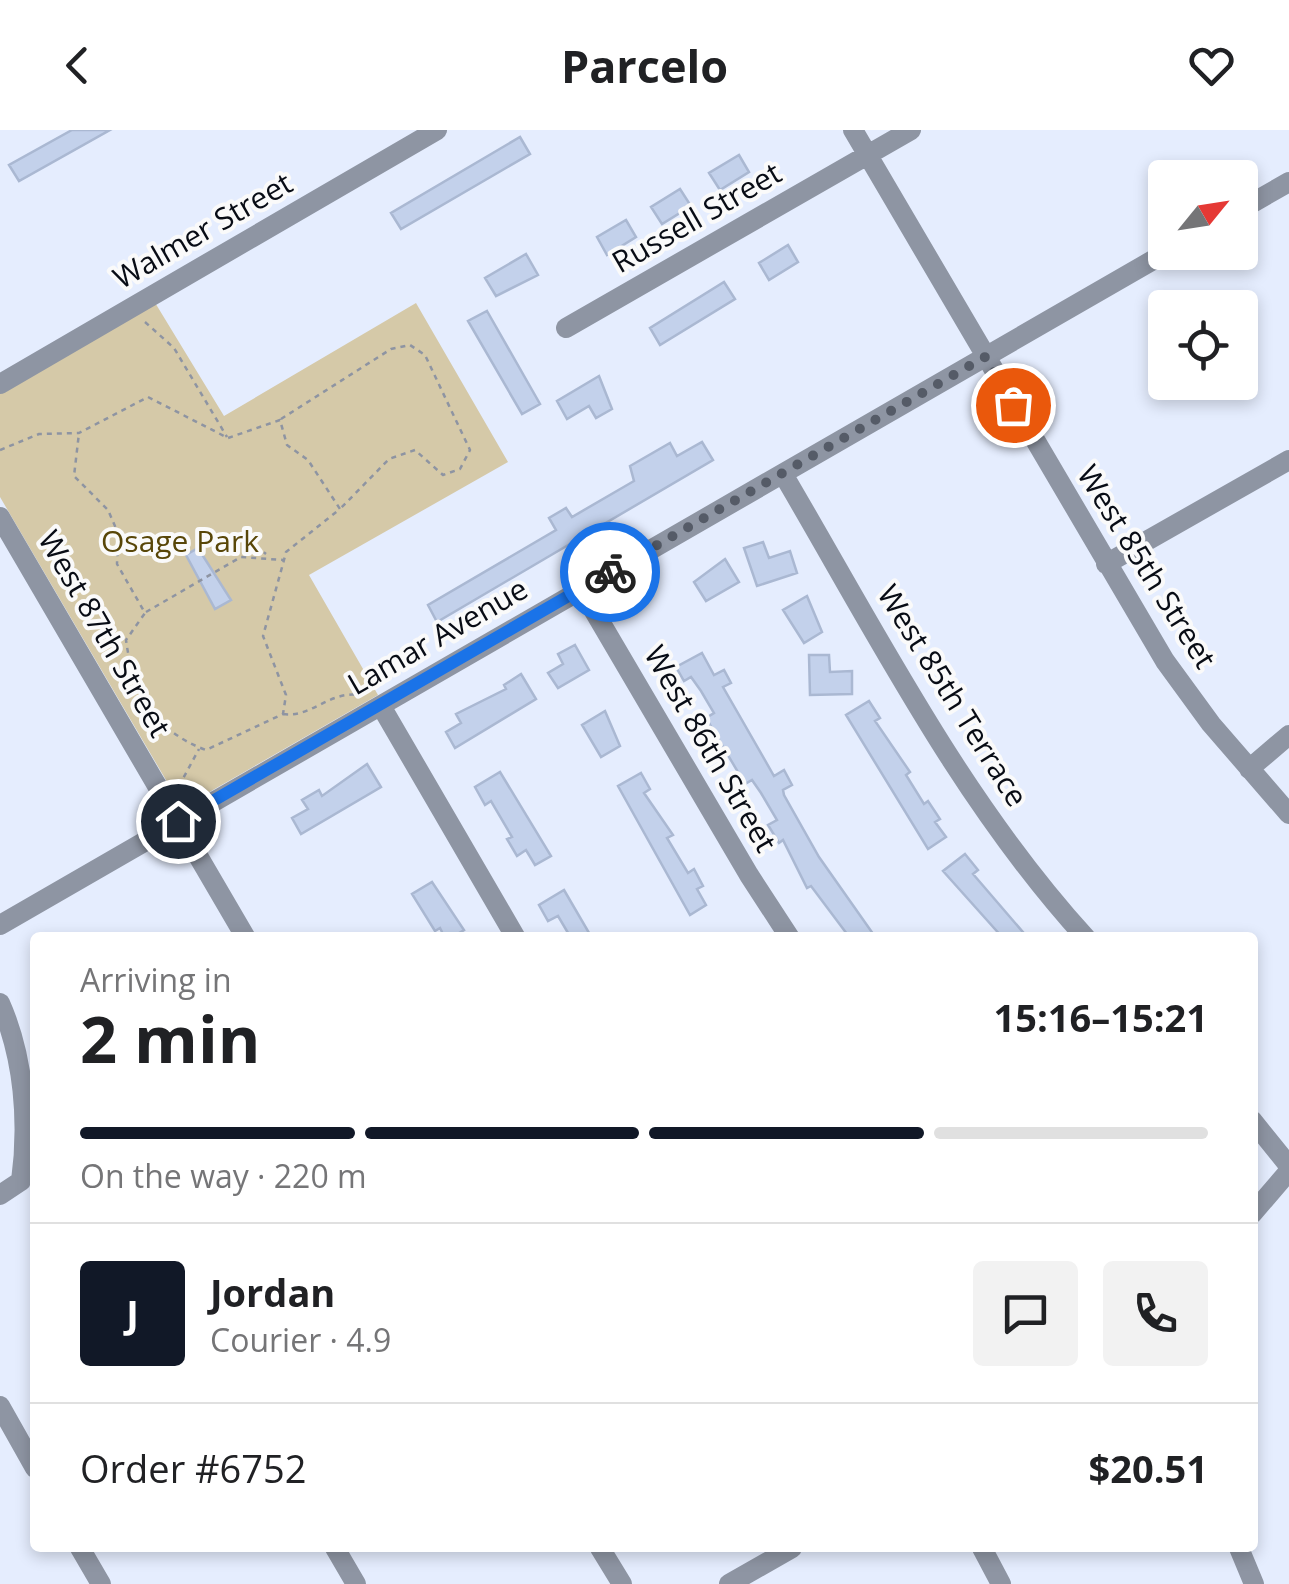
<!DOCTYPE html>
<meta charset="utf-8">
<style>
body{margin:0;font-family:"Open Sans",sans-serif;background:#f2f2f2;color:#202124;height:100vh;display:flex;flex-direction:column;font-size:38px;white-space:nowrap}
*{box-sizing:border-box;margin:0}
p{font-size:32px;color:#757577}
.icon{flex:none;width:55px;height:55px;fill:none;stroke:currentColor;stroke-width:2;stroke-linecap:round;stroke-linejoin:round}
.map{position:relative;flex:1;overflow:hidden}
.panel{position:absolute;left:30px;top:802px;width:1228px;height:620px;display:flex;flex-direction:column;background:#fff;border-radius:10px;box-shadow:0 5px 15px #0003}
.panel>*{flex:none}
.needle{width:65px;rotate:60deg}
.buttons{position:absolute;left:1148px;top:30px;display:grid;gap:20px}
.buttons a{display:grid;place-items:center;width:110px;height:110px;border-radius:10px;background:#fff;box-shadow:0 5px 15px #0003;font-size:50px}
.pin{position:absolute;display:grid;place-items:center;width:85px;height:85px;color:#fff;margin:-42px;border:5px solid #fff;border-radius:50%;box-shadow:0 2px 10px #0007}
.courier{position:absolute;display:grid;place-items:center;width:100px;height:100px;margin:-50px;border:8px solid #1a73e8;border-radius:50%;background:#fff;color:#222;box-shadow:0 2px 12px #0007}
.overview em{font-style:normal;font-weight:700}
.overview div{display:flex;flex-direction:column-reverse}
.overview{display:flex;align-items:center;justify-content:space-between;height:170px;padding:0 50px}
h1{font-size:65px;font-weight:700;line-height:75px}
.bar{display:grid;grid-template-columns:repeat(4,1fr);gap:15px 10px;align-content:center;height:120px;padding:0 50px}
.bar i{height:12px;border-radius:8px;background:#e0e0e0}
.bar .selected{background:#111827}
.bar p{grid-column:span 4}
.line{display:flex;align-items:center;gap:25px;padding:0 50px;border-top:2px solid #e0e0e0}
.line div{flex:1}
.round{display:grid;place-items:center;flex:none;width:105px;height:105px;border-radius:10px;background:#f2f2f2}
header{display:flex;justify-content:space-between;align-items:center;height:130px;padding:0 50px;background:#fff;font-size:45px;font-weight:700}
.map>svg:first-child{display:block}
.green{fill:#d5c9a8}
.building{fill:#c3d1eb;stroke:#aab8d2;stroke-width:2.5}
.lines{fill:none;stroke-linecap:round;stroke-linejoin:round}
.path{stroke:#8e94a2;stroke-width:2.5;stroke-dasharray:5 5;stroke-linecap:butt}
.minor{stroke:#8e95a3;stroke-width:20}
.done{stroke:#555b67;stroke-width:10;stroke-dasharray:0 18}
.route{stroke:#1a73e8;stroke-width:12}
.labels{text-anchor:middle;stroke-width:8;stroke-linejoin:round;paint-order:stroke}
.street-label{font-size:30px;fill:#080c15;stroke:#fafafa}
.park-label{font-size:30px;fill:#584608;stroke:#fafafa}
</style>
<header><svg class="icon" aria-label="back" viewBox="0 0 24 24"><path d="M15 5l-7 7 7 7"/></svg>Parcelo<svg class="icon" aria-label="heart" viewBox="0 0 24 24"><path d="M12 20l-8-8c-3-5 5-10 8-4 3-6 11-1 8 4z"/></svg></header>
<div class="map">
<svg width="1289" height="1454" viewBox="0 0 1289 1454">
<rect width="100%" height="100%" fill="#e5edfe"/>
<path class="green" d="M154,171L224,286L416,173L508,332L309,445L378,565L192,672L173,662L0,367V262Z"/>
<path class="building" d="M72,0H110L19,51L9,35Z
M520,7L530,24L401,99L391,83Z
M739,25L749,42L720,60L709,43Z
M680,59L691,76L662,94L651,77Z
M626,90L636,107L607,125L597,107Z
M788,115L798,132L769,150L759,133Z
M526,124L538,145L496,166L485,148Z
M724,152L735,169L660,215L650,198Z
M487,181L540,274L522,284L468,191Z
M599,246L612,279L596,288L589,276L567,289L557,271Z
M702,312L713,330L437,492L428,475L556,400L549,388L566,378L572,387L634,351L630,336L670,313L677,326Z
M763,412L769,428L790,421L797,443L757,456L744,418Z
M198,418L231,470L215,479L186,425Z
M725,429L739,452L706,471L694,452Z
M807,466L822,502L804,513L783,480Z
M575,515L589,540L558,558L548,543L563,534L558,524Z
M702,523L714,545L724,540L731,553L723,557L774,646L784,640L792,655L783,660L784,665L819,727L876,808H850L811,756L807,758L783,710L779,713L768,695L777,690L761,663L752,650L745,654L706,588L714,583L701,561L691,547L684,551L676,537Z
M809,525H829L830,542L852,541V564L810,565Z
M521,544L536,569L455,618L446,602L461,593L456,584L506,559L504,555Z
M869,571L880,588L875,591L910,642L906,645L924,674L928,671L940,689L935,692L946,707L928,719L846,585Z
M605,581L620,616L601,627L582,595Z
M367,634L381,657L301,704L292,688L308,679L302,670L319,660L322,666Z
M500,642L551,726L535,735L526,720L517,726L507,709L512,707L491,671L485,675L475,657Z
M641,643L650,659L644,663L673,705L667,708L688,743L694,739L703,756L697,759L706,775L690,785L618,656Z
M965,724L978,740L973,744L1028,808H1003L943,741Z
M432,752L464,800L451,808H445L440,798L435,801L412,764Z
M564,760L592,808H571L558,786L548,791L539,775Z"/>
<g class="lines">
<path class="path" d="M145,192L174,218L227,307
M281,289L391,219L410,215L425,225L470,320L460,339L443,345L415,320L389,329L341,378
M0,320L39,304L79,303L148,267L228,308L280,290L287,315L308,330L340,379L286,422L284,430L263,506L286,565L283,584L206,620C156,602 133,563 126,510L145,483L117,434L118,403L108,380L74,346L79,303
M256,416L266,424
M146,482L241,427L283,430
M283,584C312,588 328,561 359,565
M179,656L199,619"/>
<path class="minor" d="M853,0L1165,531L1211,594L1289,684
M1240,80L1289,52
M566,198L911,0
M0,254L437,0
M783,344C876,502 961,671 1086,808
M0,387L246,808
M1106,434L1289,330
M581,459L749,745L790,808
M381,576L516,808
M1249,639L1289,605
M0,795L1167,122
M0,873C24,927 29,993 21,1051
M1252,990L1289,1036
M0,1065L21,1051
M1252,1084L1289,1041
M0,1276L35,1338
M80,1418L101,1454
M335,1418L356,1454
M600,1418L622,1454
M982,1418L1001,1454
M1239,1418L1254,1454
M729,1454L792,1418"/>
</g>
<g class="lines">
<path class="done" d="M610,442L985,227L1013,275"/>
<path class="route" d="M178,691L610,442"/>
</g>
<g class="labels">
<g class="street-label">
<text transform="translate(697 88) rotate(-30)" y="10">Russell Street</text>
<text transform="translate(203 101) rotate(-30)" y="10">Walmer Street</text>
<text transform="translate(1146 437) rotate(58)" y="10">West 85th Street</text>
<text transform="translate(104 504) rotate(60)" y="10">West 87th Street</text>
<text transform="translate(438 507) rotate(-30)" y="10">Lamar Avenue</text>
<text transform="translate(952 566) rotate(58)" y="10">West 85th Terrace</text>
<text transform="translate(710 619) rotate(60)" y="10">West 86th Street</text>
</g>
<g class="park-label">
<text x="180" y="422">Osage Park</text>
</g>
</g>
</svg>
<div class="buttons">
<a><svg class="needle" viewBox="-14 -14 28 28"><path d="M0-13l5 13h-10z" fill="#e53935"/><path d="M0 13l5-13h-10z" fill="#757577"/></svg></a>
<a><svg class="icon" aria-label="locate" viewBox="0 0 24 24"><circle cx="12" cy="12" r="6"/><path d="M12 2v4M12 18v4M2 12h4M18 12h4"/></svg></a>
</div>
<div class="pin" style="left:1013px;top:275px;background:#ea580c"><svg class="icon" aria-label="bag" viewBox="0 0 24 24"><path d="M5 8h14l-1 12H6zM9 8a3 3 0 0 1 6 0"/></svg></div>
<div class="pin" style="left:178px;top:691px;background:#1f2937"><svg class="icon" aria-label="home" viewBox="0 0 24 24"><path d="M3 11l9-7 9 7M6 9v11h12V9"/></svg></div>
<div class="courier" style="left:610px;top:442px"><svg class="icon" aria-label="bike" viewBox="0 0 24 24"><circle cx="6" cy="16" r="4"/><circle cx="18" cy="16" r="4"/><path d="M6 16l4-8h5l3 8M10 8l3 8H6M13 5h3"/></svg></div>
<section class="panel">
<div class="overview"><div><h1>2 min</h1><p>Arriving in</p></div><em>15:16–15:21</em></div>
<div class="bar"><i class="selected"></i><i class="selected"></i><i class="selected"></i><i></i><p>On the way · 220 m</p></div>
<div class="line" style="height:180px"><b class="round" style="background:#111827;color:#fff">J</b><div><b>Jordan</b><p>Courier · 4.9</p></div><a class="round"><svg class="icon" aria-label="chat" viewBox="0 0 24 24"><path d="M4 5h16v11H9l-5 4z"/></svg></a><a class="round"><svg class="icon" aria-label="phone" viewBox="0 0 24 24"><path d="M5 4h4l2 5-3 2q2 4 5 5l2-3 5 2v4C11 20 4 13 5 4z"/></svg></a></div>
<div class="line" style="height:130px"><div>Order #6752</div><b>$20.51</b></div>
</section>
</div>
